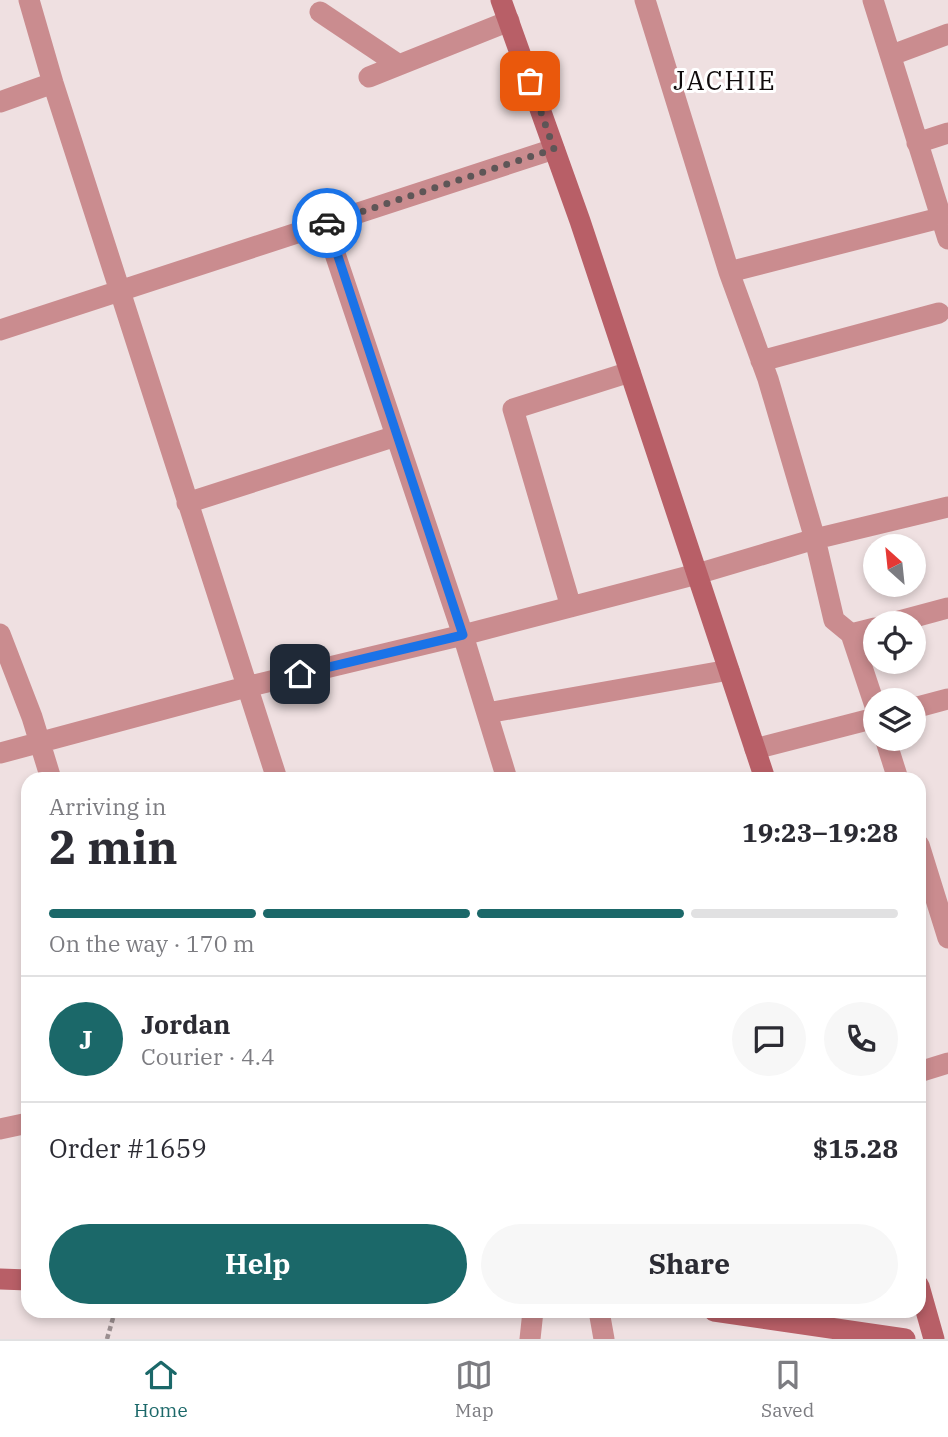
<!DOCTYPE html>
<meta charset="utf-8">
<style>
body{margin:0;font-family:"IBM Plex Serif",serif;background:#f7f7f7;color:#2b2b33;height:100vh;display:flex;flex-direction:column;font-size:26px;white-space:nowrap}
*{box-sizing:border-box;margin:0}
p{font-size:23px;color:#7c7c81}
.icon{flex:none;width:38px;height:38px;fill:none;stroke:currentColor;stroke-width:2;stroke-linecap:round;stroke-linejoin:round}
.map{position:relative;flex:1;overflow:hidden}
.side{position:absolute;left:21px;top:772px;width:905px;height:546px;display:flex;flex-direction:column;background:#fff;border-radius:21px;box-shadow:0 4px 10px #0003}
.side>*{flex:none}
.needle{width:46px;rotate:333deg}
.fabs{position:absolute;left:863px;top:534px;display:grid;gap:14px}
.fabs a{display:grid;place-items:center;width:63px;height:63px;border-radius:50%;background:#fff;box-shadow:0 4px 10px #0003;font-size:35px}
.pin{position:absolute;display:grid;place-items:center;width:60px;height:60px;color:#fff;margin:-30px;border-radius:14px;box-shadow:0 4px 10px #0006}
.courier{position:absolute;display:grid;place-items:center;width:70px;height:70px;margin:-35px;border:5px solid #1a73e8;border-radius:50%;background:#fff;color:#222;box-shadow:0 2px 9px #0007}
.head em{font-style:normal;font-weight:800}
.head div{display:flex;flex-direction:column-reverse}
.head{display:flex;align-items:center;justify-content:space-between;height:119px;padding:0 28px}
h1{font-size:46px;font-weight:800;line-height:52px}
.bar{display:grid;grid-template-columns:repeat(4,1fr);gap:10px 7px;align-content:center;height:84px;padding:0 28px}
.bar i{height:9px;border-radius:5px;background:#e1e1e2}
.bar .active{background:#1b6869}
.bar p{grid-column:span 4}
.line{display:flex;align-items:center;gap:18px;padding:0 28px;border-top:2px solid #e1e1e2}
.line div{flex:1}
.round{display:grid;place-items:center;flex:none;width:74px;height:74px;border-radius:37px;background:#f7f7f7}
.button{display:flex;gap:14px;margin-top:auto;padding:14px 28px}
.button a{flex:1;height:80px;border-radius:42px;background:#1b6869;color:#fff;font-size:28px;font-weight:800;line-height:80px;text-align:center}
.button a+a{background:#f7f7f7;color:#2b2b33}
.dock{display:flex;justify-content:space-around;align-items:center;height:98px;border-top:2px solid #e1e1e2;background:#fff;font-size:19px;color:#7c7c81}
.dock a{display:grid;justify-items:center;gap:4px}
.dock .active{color:#1b6869}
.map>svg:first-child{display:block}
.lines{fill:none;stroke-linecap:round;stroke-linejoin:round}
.path{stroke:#9b8f90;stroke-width:4.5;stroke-dasharray:5 3.5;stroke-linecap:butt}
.street{stroke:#ca8c8f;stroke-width:21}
.secondary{stroke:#b85f67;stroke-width:21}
.done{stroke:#5e5657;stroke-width:7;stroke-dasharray:0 12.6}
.route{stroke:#1a73e8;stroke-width:9}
.labels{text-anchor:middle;stroke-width:6;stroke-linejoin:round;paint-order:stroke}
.quarter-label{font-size:26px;letter-spacing:2px;fill:#100b0c;stroke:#fff}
</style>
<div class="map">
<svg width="948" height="1339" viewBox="0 0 948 1339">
<rect width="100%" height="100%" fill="#efe0e1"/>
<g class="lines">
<path class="path" d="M107,1339L115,1311"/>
<path class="street" d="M29,0L53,83L277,779
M645,0L729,272L768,379L815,539L834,620L851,634L875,706
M873,0L948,239
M320,12L399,65
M892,55L948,34
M369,77L509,21
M0,102L53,83
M917,143L948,133
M325,224L463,635L507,779
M729,272L940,218
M0,330L554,149
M761,361L939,313
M187,503L396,436
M571,607L513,409L630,372
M892,623L948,608
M0,634L32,717L51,779
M851,634L875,628
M914,708L948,699
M487,713L729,670
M885,738L898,779
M755,749L875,718
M0,753L246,687L463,635L697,574L815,539L948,507
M919,845L948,938
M919,1072L948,1063
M0,1129L28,1123
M599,1311L604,1339
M530,1339L533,1311"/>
<path class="secondary" d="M501,0L580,221L765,779
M0,1279L28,1280
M919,1286L934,1339
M714,1311L905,1339"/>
</g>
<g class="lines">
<path class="done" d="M327,223L554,149L530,81"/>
<path class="route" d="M300,674L463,635L327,223"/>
</g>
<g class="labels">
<g class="quarter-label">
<text x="725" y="90">JACHIE</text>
</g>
</g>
</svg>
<div class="fabs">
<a><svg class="needle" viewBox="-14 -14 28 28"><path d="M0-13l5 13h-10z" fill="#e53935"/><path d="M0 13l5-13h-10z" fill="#7c7c81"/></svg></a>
<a><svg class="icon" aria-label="locate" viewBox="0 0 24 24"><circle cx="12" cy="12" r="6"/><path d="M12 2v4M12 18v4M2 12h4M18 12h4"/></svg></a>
<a><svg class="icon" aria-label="layers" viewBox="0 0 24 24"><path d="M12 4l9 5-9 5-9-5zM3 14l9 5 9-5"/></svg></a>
</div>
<div class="pin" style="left:530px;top:81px;background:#ea580c"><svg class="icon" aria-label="bag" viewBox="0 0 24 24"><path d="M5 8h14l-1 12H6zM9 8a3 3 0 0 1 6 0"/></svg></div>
<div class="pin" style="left:300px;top:674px;background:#1f2937"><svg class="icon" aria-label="home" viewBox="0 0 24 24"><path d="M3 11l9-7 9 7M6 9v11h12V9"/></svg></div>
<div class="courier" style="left:327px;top:223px"><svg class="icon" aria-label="car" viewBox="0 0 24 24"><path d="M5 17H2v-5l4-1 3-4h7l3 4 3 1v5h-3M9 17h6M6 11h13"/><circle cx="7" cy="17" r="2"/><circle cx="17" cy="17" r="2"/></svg></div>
<section class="side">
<div class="head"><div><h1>2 min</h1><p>Arriving in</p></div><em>19:23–19:28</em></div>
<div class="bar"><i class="active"></i><i class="active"></i><i class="active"></i><i></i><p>On the way · 170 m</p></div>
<div class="line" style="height:126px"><b class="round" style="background:#1b6869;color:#fff">J</b><div><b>Jordan</b><p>Courier · 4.4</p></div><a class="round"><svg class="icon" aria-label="chat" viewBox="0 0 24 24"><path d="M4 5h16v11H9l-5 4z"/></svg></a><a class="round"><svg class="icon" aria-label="phone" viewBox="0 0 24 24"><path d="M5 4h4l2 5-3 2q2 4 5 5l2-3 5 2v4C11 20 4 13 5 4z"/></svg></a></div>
<div class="line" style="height:91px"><div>Order #1659</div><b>$15.28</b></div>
<div class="button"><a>Help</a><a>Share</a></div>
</section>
</div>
<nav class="dock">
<a class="active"><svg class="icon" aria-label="home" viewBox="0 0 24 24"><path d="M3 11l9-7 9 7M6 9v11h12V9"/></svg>Home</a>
<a><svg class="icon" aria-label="map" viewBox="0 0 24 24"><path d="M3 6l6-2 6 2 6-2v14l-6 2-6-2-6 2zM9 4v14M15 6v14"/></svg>Map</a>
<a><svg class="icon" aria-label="saved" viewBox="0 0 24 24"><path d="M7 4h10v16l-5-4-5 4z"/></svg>Saved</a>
</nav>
